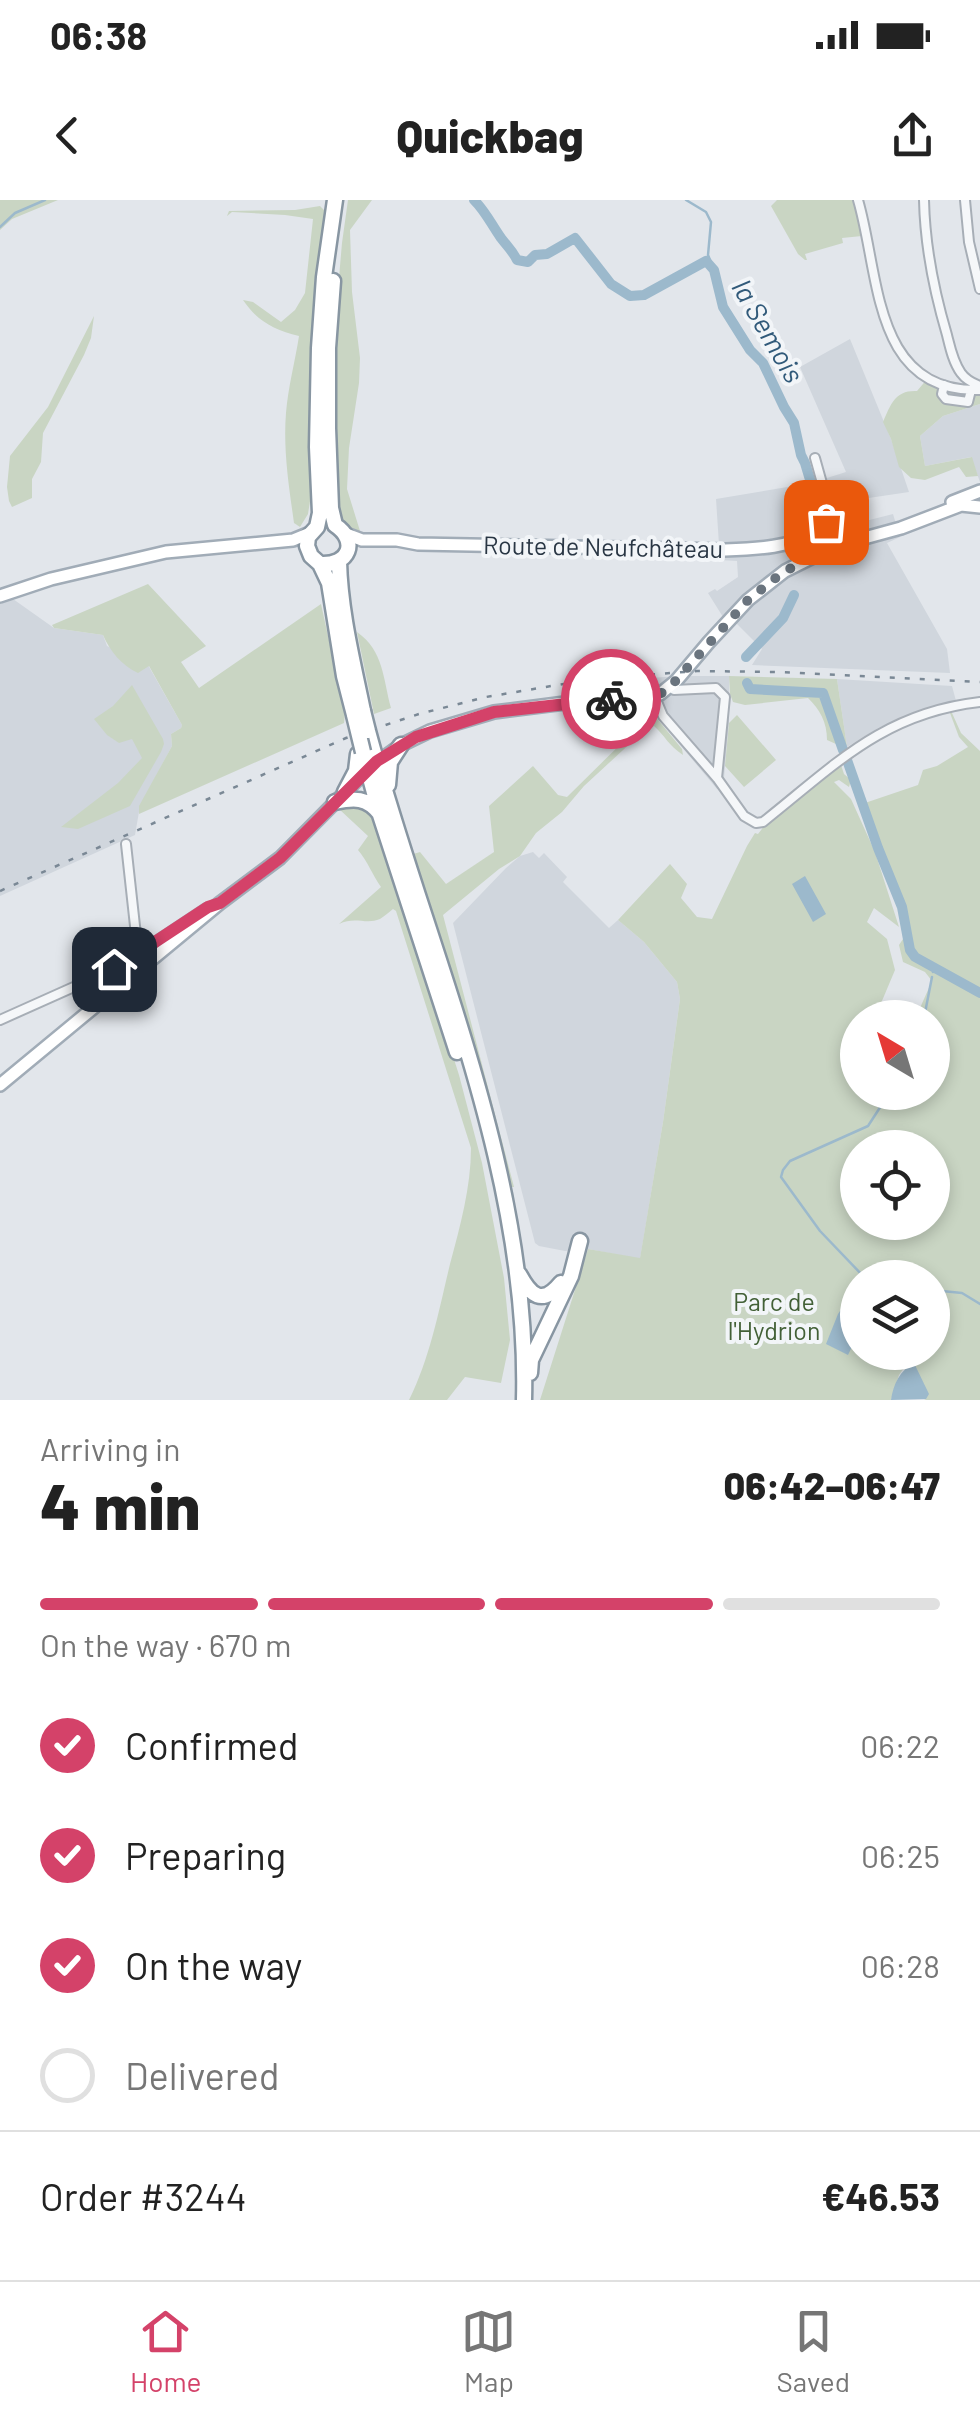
<!DOCTYPE html>
<meta charset="utf-8">
<style>
body{margin:0;font-family:Barlow,sans-serif;background:#f6f6f6;color:#222;height:100vh;display:flex;flex-direction:column;font-size:38px;white-space:nowrap}
*{box-sizing:border-box;margin:0}
p{font-size:32px;color:#767676}
.icon{flex:none;width:55px;height:55px;fill:none;stroke:currentColor;stroke-width:2;stroke-linecap:round;stroke-linejoin:round}
.map{position:relative;height:1200px;overflow:hidden}
.details{display:flex;flex-direction:column;background:#fff;flex:1}
.details>*{flex:none}
.needle{width:65px;rotate:322deg}
.controls{position:absolute;left:840px;top:800px;display:grid;gap:20px}
.controls a{display:grid;place-items:center;width:110px;height:110px;border-radius:50%;background:#fff;box-shadow:0 5px 15px #0003;font-size:50px}
.pin{position:absolute;display:grid;place-items:center;width:85px;height:85px;color:#fff;margin:-42px;border-radius:20px;box-shadow:0 5px 15px #0006}
.courier{position:absolute;display:grid;place-items:center;width:100px;height:100px;margin:-50px;border:8px solid #d44269;border-radius:50%;background:#fff;color:#222;box-shadow:0 2px 12px #0007}
.overview em{font-style:normal;font-weight:800}
.overview div{display:flex;flex-direction:column-reverse}
.overview{display:flex;align-items:center;justify-content:space-between;height:170px;padding:0 40px}
h1{font-size:65px;font-weight:800;line-height:75px}
.bar{display:grid;grid-template-columns:repeat(4,1fr);gap:15px 10px;align-content:center;height:120px;padding:0 40px}
.bar i{height:12px;border-radius:8px;background:#e0e0e0}
.bar .current{background:#d44269}
.bar p{grid-column:span 4}
.line{display:flex;align-items:center;gap:25px;padding:0 40px;border-top:2px solid #e0e0e0}
.line div{flex:1}
ol{padding:0 40px;list-style:none}
li{display:flex;align-items:center;gap:30px;height:110px}
li p{margin-inline-start:auto}
li .icon{padding:10px;border-radius:50%;background:#d44269;color:#fff;stroke-width:4}
li:last-child{color:#767676}
li i{width:55px;height:55px;border:5px solid #e0e0e0;border-radius:50%}
.status{display:flex;justify-content:space-between;align-items:center;height:70px;padding:0 50px;background:#fff;direction:ltr}
.status svg{height:28px;fill:currentColor}
header{display:flex;justify-content:space-between;align-items:center;height:130px;padding:0 40px;background:#fff;font-size:45px;font-weight:800}
.dock{display:flex;justify-content:space-around;align-items:center;height:140px;border-top:2px solid #e0e0e0;background:#fff;font-size:28px;color:#767676}
.dock a{display:grid;justify-items:center;gap:5px}
.dock .current{color:#d44269}
.map>svg:first-child{display:block}
.built{fill:#d0d6dd}
.green{fill:#c9d5c3;fill-rule:evenodd}
.water{fill:#9cb9cc}
.lines{fill:none;stroke-linecap:round;stroke-linejoin:round}
.stream{stroke:#9cb9cc;stroke-width:2.5}
.river{stroke:#9cb9cc;stroke-width:10}
.street-casing{stroke:#a7aeb6;stroke-width:12}
.primary-casing{stroke:#a1acb7;stroke-width:16}
.highway-casing{stroke:#8896a2;stroke-width:19}
.street{stroke:#f5f7f9;stroke-width:8}
.primary{stroke:#fff;stroke-width:11}
.highway{stroke:#fff;stroke-width:14}
.rail{stroke:#7a8895;stroke-width:2.5;stroke-dasharray:5 10;stroke-linecap:butt}
.highway-bridge-casing{stroke:#8896a2;stroke-width:19;stroke-linecap:butt}
.highway-bridge{stroke:#fff;stroke-width:14}
.done{stroke:#6a747e;stroke-width:10;stroke-dasharray:0 18}
.route{stroke:#d44269;stroke-width:12}
.labels{text-anchor:middle;stroke-width:8;stroke-linejoin:round;paint-order:stroke}
.street-label{font-size:25px;fill:#293644;stroke:#f2f5f8}
.park-label{font-size:25px;fill:#426036;stroke:#f2f5f8}
.water-label{font-size:28px;font-style:italic;fill:#315a7a;stroke:#f2f5f8}
</style>
<div class="status"><b>06:38</b><svg viewBox="0 0 49 12"><path d="M0 12V9h3v3zM5 12V6h3v6zM10 12V3h3v9zM15 12V0h3v12zM26 1h20v11H26zM47 4h2v5h-2z"/></svg></div>
<header><svg class="icon" aria-label="back" viewBox="0 0 24 24"><path d="M15 5l-7 7 7 7"/></svg>Quickbag<svg class="icon" aria-label="share" viewBox="0 0 24 24"><path d="M12 15V3M7 8l5-5 5 5M5 13v7h14v-7"/></svg></header>
<div class="map">
<svg width="980" height="1200" viewBox="0 0 980 1200">
<rect width="100%" height="100%" fill="#e2e6eb"/>
<path class="built" d="M850,139L891,239L909,292L862,299L853,285L831,290L838,328L893,314L900,337L887,343L947,449L950,473L752,465L762,449L733,420L723,417L708,393L715,389L717,391L738,377L737,361L720,360L716,299L811,283L846,272L800,167Z
M980,204V282L971,257L925,266L920,236L943,216Z
M13,399L54,428L103,435L107,446L148,465L182,525L181,528L171,534L172,546L140,606L135,635L0,696V404Z
M680,476H729V523L724,578L717,589L655,515L644,521L619,480Z
M837,479L952,486L956,501L899,519L878,528L847,547Z
M533,652L539,658L544,653L567,677L563,682L609,728L618,720L644,742L677,782L680,799L663,922L640,1059L588,1049L565,1051L539,1046L535,1043L453,723L506,668L520,656Z"/>
<path class="green" d="M0,0H58L12,19L0,30Z
M348,0H372L350,30L352,92L360,158L359,183L349,248L347,289L360,331L358,334L341,319L337,307L332,158L342,43Z
M777,0H854L862,36L842,38L843,43L805,54L807,60H805L798,54L771,6Z
M320,6L325,11L326,16L320,50L314,133L310,254L311,295L308,314L300,327L294,323C289,287 283,250 286,213C288,187 295,162 299,136C274,130 257,121 243,100L253,102L281,122L295,110L305,93L313,19L285,15L232,12L227,16L229,11L295,10Z
M94,116L91,138L84,155L43,233L41,262L32,279V298L12,307L9,301L7,287L10,256L48,207Z
M928,178L980,190V204L943,216L920,236L925,266L972,257L978,276L966,277L959,267L925,280L911,278L899,267L891,239L883,222C891,204 895,190 917,191Z
M148,384L206,446L181,462L199,488L321,404L345,513L344,523L139,614V606L172,546L171,534L181,528L182,525L149,466L138,473C122,466 110,451 103,435L54,428L52,425Z
M357,432C384,451 383,479 391,508L374,514Z
M729,476L837,479L847,547L845,548L827,540C827,522 820,510 808,498L745,505L733,502L730,494Z
M132,485L163,539L164,544L161,552L130,606L78,629L61,627L118,583L142,558L132,539L119,543L107,535L94,519L113,506Z
M950,513H952L961,533L980,551V1200H924L926,1199L904,1168L899,1175L891,1200H540L588,1049L640,1058L663,922L680,799L677,782L644,742L618,720L670,664L687,684L681,698L697,717L712,719L747,646L755,633L758,634L765,625L841,565L844,574L851,580L849,587L839,580L834,582L851,599L875,652L899,727L874,708L867,722L887,739L895,770L879,808L908,817L858,818V892H932V818L916,817L932,781L925,772L903,762L899,745L905,736L902,716L859,605L918,585L923,570L937,566L968,547L959,537ZM858,948H932V1022H858ZM858,1078H932V1152H858Z
M654,515L682,549L683,555C668,545 666,537 654,526L635,539L584,586L562,612L536,633L520,656L499,669L443,715L514,987H507L410,655L420,652L446,684L494,652L489,606L533,566L558,595L567,597L644,521Z
M737,515L776,560L744,587L725,566L729,523Z
M358,603L377,616L459,875L482,963L504,1078L510,1140L501,1183L465,1177L447,1200H409C430,1158 439,1110 450,1064C460,1027 471,987 471,948L396,711L393,709C389,712 385,716 380,719C366,725 355,716 339,724L381,687C372,674 368,662 358,650L368,636L339,609L343,605Z"/>
<path class="water" d="M805,676L826,714L813,722L792,684Z
M848,1099L857,1104V1136L848,1155L826,1144L838,1114Z
M914,1163L929,1194L926,1199L891,1200C893,1185 900,1170 914,1163Z"/>
<g class="lines">
<path class="stream" d="M686,0L706,12L711,22L708,55L714,70
M0,27L15,13L45,0
M933,772L934,767
M924,818L932,777
M865,1078L820,1031L781,977L783,970L790,961L868,926L890,892
M932,1090L962,1093L980,1104"/>
<path class="river" d="M474,0C486,12 491,24 501,38C507,46 512,50 517,60L528,62L535,55L547,54L575,38L611,84L630,96L644,95L706,61L714,70L723,107L750,150L763,163L784,207L794,223L801,255L805,263L811,283
M746,457L783,418L794,395
M747,483L750,489L823,493L843,550
M847,560L878,648L902,707L910,750L915,757L980,793"/>
<g class="street-casing">
<path id="street" d="M858,0C880,74 872,193 980,190
M924,0C925,46 934,91 947,135C950,147 953,162 961,173C966,180 972,183 980,186
M965,0L969,42L980,89
M944,185L942,194L946,199L968,202L971,190
M815,258L827,301V335
M670,487L674,490L716,488L725,497L717,578
M658,504L663,516L717,578L744,616L756,623L763,622C835,565 883,513 980,502
M126,644L136,735L142,752
M0,820L114,769L206,708"/>
</g>
<g class="primary-casing">
<path id="primary" d="M952,302L980,291
M346,334L362,340H397L418,344L725,350C761,349 787,347 820,332L829,337L845,338
M0,396L51,379L166,352L293,340L310,333
M0,885L220,703L280,658L367,570L401,545L430,531L494,512L565,503L646,497L652,491L660,494L676,481L709,442L748,400L785,371L835,346L901,328L961,305L980,307"/>
</g>
<g class="highway-casing">
<path id="highway" d="M335,0L324,77L319,148L317,247L320,313L317,327L308,337L307,346L311,356L320,364L329,383L344,476L354,515
M339,361C340,411 353,462 363,511
M320,364C349,366 359,341 335,325L331,308L328,228V148L333,81
M368,531C427,751 530,968 524,1200
M363,552L380,615L457,852
M388,585L390,562L401,545
M345,592L356,571L358,554
M335,602C354,598 367,597 380,614
M519,1074C531,1096 542,1106 561,1083
M530,1173L531,1160L571,1076L580,1041"/>
</g>
<use href="#street" class="street"/>
<use href="#primary" class="primary"/>
<use href="#highway" class="highway"/>
<path class="rail" d="M0,691L346,538L419,514L486,497L593,479L697,471L780,472L980,482"/>
<g class="highway-bridge-casing">
<path id="highway-bridge" d="M363,511L368,531
M354,515L363,552"/>
</g>
<use href="#highway-bridge" class="highway-bridge"/>
</g>
<g class="lines">
<path class="done" d="M611,499L646,497L652,491L660,494L670,487L748,400L782,373L802,362L811,348L810,340L819,328L827,310L826,322"/>
<path class="route" d="M114,769L208,707L220,703L280,658L377,561L416,537L494,512L611,499"/>
</g>
<g class="labels">
<g class="street-label">
<text transform="translate(603 347) rotate(1)" y="9">Route de Neufchâteau</text>
</g>
<g class="park-label">
<text x="774" y="1111">Parc de<tspan x="774" dy="29">l'Hydrion</tspan></text>
</g>
<g class="water-label">
<text transform="translate(768 131) rotate(60)" y="10">la Semois</text>
</g>
</g>
</svg>
<div class="controls">
<a><svg class="needle" viewBox="-14 -14 28 28"><path d="M0-13l5 13h-10z" fill="#e53935"/><path d="M0 13l5-13h-10z" fill="#767676"/></svg></a>
<a><svg class="icon" aria-label="locate" viewBox="0 0 24 24"><circle cx="12" cy="12" r="6"/><path d="M12 2v4M12 18v4M2 12h4M18 12h4"/></svg></a>
<a><svg class="icon" aria-label="layers" viewBox="0 0 24 24"><path d="M12 4l9 5-9 5-9-5zM3 14l9 5 9-5"/></svg></a>
</div>
<div class="pin" style="left:826px;top:322px;background:#ea580c"><svg class="icon" aria-label="bag" viewBox="0 0 24 24"><path d="M5 8h14l-1 12H6zM9 8a3 3 0 0 1 6 0"/></svg></div>
<div class="pin" style="left:114px;top:769px;background:#1f2937"><svg class="icon" aria-label="home" viewBox="0 0 24 24"><path d="M3 11l9-7 9 7M6 9v11h12V9"/></svg></div>
<div class="courier" style="left:611px;top:499px"><svg class="icon" aria-label="bike" viewBox="0 0 24 24"><circle cx="6" cy="16" r="4"/><circle cx="18" cy="16" r="4"/><path d="M6 16l4-8h5l3 8M10 8l3 8H6M13 5h3"/></svg></div>
</div>
<section class="details">
<div class="overview"><div><h1>4 min</h1><p>Arriving in</p></div><em>06:42–06:47</em></div>
<div class="bar"><i class="current"></i><i class="current"></i><i class="current"></i><i></i><p>On the way · 670 m</p></div>
<ol>
<li><svg class="icon" aria-label="check" viewBox="0 0 24 24"><path d="M5 12l5 5 9-10"/></svg>Confirmed<p>06:22</p></li>
<li><svg class="icon" aria-label="check" viewBox="0 0 24 24"><path d="M5 12l5 5 9-10"/></svg>Preparing<p>06:25</p></li>
<li><svg class="icon" aria-label="check" viewBox="0 0 24 24"><path d="M5 12l5 5 9-10"/></svg>On the way<p>06:28</p></li>
<li><i></i>Delivered</li>
</ol>
<div class="line" style="height:130px"><div>Order #3244</div><b>€46.53</b></div>
</section>
<nav class="dock">
<a class="current"><svg class="icon" aria-label="home" viewBox="0 0 24 24"><path d="M3 11l9-7 9 7M6 9v11h12V9"/></svg>Home</a>
<a><svg class="icon" aria-label="map" viewBox="0 0 24 24"><path d="M3 6l6-2 6 2 6-2v14l-6 2-6-2-6 2zM9 4v14M15 6v14"/></svg>Map</a>
<a><svg class="icon" aria-label="saved" viewBox="0 0 24 24"><path d="M7 4h10v16l-5-4-5 4z"/></svg>Saved</a>
</nav>
